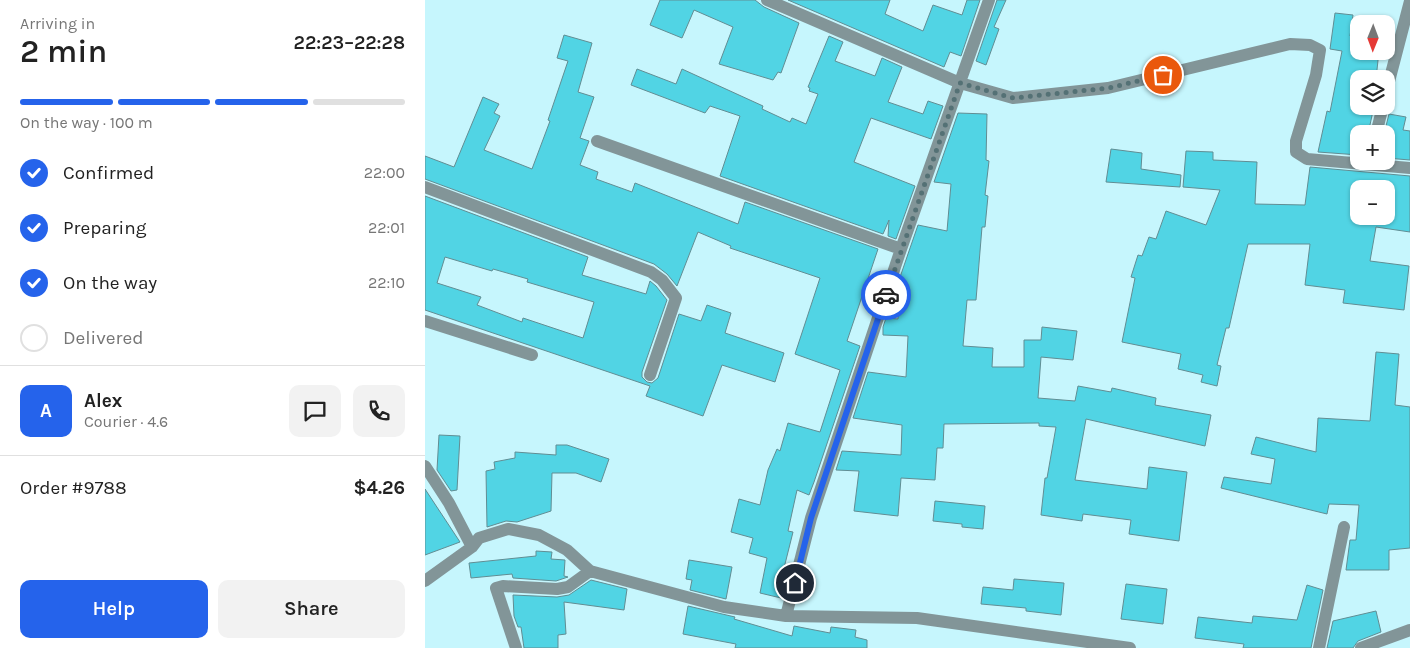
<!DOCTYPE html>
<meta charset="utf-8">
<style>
body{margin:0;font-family:Karla,sans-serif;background:#f2f2f2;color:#222;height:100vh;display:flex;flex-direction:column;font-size:19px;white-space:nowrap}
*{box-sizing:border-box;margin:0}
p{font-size:16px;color:#767676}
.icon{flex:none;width:28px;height:28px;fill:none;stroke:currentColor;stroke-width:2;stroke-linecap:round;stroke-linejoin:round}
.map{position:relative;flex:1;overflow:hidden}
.drawer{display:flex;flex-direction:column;background:#fff;width:425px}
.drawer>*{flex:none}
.needle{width:32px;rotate:181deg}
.buttons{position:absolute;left:925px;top:15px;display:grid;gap:10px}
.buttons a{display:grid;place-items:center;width:45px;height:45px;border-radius:10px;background:#fff;box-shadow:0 1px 4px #0004;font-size:25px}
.pin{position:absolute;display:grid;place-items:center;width:42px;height:42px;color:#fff;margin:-21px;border:2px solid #fff;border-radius:50%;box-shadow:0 1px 5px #0007}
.courier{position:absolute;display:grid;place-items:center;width:50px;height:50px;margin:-25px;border:4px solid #2563eb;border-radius:50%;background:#fff;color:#222;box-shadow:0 1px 6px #0007}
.headline em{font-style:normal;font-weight:600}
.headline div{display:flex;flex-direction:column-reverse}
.headline{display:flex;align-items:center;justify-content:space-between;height:85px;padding:0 20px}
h1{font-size:32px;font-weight:600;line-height:38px}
.bar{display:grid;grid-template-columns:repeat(4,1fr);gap:8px 5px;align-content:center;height:60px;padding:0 20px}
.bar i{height:6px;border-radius:4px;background:#e0e0e0}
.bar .selected{background:#2563eb}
.bar p{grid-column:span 4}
.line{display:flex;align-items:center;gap:12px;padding:0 20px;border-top:1px solid #e0e0e0}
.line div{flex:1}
.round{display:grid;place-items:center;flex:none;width:52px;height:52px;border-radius:10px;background:#f2f2f2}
ol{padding:0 20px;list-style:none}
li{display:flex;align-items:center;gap:15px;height:55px}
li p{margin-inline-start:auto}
li .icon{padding:5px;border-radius:50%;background:#2563eb;color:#fff;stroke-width:4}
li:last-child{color:#767676}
li i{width:28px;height:28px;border:2px solid #e0e0e0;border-radius:50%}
.cta{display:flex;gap:10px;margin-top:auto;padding:10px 20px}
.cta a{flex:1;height:58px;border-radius:10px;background:#2563eb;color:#fff;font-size:20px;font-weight:600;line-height:58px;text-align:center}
.cta a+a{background:#f2f2f2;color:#222}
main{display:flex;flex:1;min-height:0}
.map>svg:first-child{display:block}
.building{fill:#51d4e4;stroke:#618d93;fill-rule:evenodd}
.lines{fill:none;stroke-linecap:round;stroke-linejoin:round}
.street{stroke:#829598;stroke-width:12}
.done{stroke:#547175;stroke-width:5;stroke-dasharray:0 9}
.route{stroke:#2563eb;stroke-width:6}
</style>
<main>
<section class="drawer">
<div class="headline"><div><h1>2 min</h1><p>Arriving in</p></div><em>22:23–22:28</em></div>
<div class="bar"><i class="selected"></i><i class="selected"></i><i class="selected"></i><i></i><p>On the way · 100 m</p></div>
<ol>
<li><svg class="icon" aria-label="check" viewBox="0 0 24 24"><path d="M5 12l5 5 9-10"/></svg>Confirmed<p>22:00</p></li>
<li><svg class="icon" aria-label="check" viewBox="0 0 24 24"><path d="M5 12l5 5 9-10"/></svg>Preparing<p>22:01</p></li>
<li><svg class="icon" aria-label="check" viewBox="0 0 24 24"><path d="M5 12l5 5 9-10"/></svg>On the way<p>22:10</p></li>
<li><i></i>Delivered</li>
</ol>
<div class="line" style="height:90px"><b class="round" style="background:#2563eb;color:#fff">A</b><div><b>Alex</b><p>Courier · 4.6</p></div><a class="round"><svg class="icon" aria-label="chat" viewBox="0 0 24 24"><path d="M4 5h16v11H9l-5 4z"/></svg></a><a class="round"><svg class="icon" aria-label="phone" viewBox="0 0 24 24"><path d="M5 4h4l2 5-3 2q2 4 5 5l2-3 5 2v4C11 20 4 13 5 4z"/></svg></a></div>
<div class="line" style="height:65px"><div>Order #9788</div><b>$4.26</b></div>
<div class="cta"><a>Help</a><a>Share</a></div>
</section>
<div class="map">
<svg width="985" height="648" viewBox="0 0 985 648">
<rect width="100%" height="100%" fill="#c6f6fd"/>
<path class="building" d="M235,0H330L339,7L374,23L356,73L353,72L348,80L294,64L308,27L269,10L257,38L225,25Z
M363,0H465L460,14L498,31L508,5L537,15L542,0H555L536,56L525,52L519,67Z
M572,0H581L569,27L574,29L561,65L551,61Z
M910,13L928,15L925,36L934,37V51H954L951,79H934V109L948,111L943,134H934V155L893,152L902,111L905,112L917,51L905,49Z
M139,35L167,43L153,92L169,97L155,138L164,141L155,165L173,172L171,179L207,192L210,183L313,224L320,202L453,249L422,341L435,346L389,482L384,495L372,490L363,531L368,532L359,568H362L356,598L335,593L342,558L324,553L328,538L306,532L314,499L335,505L343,470L352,449L355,451L363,423L395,432L415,370L370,354L395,278L305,248L306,246L273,232L252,286L242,274L229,264L0,179V156L29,167L58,97L74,104L69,113L75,116L59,150L107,169L125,121L123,120L143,61L132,58Z
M404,36L418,42L410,61L450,76L457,58L477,67L463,102L498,114L503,101L518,106L506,139L446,118L429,162L490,186L471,239L463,236L464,220L458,234L295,176L315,116L285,106L280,113L206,85L212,69L251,84L257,69L338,106L337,109L365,122L367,118L381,124L393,94L384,91L385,88L383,87Z
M533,113L562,114L561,160L564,161L560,195L563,196L560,227H557L551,300H542L538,346L568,348L567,367H599V340H616L617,327L652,331L648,360L616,357L613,398L650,401L653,386L686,392L687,388L731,398L730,405L786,415L780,446L661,419L650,480L722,489L724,467L762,472L754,541L704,534L706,520L658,514L657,521L616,515L620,478H622L631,427L614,426V423L519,424L518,448H512L510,480L476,478L473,516L429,511L434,471L411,470L417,451L476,455L477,425L428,418L443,372L481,377L483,336L458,335V327L461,318L473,319V283L493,225L522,231L526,184L509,182Z
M964,114L981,117L978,130L985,131V160L961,158V134H959Z
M686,149L717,153L716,169L756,175L755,187L681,182Z
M761,151L788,152V160L832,162L830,204L880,205L885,167L985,176V232L951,227L945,261L984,266L979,310L918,303L920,290L880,285L885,244H823L804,328H801L792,365L796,366L792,386L776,382L778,375L753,369L756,354L697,342L710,278L706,277L713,255L717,256L724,237L731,239L741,211L781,225L795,190L758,187ZM934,189H961V216H934Z
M0,196L163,257L157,275L221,294L225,281L231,286L242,300L217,372V377L222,382L227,383L233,378L254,314L276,321L282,305L306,313L300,333L359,353L350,382L297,365L278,416L221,396L225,386L0,310ZM20,257L67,271L68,269L103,279L102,282L169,302L158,338L98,318L97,322L52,305L56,297L12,283Z
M951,352L974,354L970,405L985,407V548L964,550V570H921L925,540H931L934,505L904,504L902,514L796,488L799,477L846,484L850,459L826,454L831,437L891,452L893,418L945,421Z
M14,435L35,436L32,490L26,491L12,470Z
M131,445H142L184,459L176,482L151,473H127L126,511L92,522L81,521L62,527L61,471L70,469L69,462L90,458V452L131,455Z
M0,489L35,542L0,555Z
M510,501L560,506L558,529L537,527V524L508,521Z
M111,551L127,552L126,559L140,560L139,576L143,577L131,581L88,578L87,574L46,578L44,563L111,556Z
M264,560L307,567L301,599L265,590L267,580L261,579Z
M589,579L639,583L636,615L601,611V608L556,604L558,587L588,590Z
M166,580L202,589L199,610L139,602L141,634L133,635V648H99L96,627H93L89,616L88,595L132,597L144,595Z
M701,584L742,589L738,624L696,619Z
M882,585L898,590L886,648H818L819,644L770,638L773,617L827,623L828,616L872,620Z
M263,606L310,617L309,619L367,636L369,626L405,633L406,627L431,630L430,637L442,640V648H310L311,644L258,634Z
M951,611L956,632L933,641L928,648H902L908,621Z"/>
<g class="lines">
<path class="street" d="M342,0L535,83L588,98L683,88L865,44L885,45L895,50L891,75L871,141V152L882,159L985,168
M961,93L985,1
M951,134L958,106
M172,141L476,249
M0,187L226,272L237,280L251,298L225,375
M0,321L107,355
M0,466L24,503L47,547
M0,581L47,547L54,538L83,529L114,535L142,550L165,571L299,607L361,616L492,618L705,648
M361,616L386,518L476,249L564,0
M91,648L71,588L78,586L132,589L143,587L165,571
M894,648L919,527
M936,648L985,630"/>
</g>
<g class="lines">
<path class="done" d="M461,295L535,83L588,98L684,88L738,75"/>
<path class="route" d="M370,583L386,518L461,295"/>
</g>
</svg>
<div class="buttons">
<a><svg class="needle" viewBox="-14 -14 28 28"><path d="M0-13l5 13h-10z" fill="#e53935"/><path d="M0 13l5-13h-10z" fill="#767676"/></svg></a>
<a><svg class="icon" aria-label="layers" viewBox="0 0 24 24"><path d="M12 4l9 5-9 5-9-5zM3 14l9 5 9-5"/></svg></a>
<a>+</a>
<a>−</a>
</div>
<div class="pin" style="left:738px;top:75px;background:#ea580c"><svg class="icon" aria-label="bag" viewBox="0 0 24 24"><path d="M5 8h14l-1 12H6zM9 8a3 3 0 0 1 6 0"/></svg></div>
<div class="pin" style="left:370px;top:583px;background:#1f2937"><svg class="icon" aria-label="home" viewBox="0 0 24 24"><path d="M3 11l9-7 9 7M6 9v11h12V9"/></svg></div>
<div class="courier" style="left:461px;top:295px"><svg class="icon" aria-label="car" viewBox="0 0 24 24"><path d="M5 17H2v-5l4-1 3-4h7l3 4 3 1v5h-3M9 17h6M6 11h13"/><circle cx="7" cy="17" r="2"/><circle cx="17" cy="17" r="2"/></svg></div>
</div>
</main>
